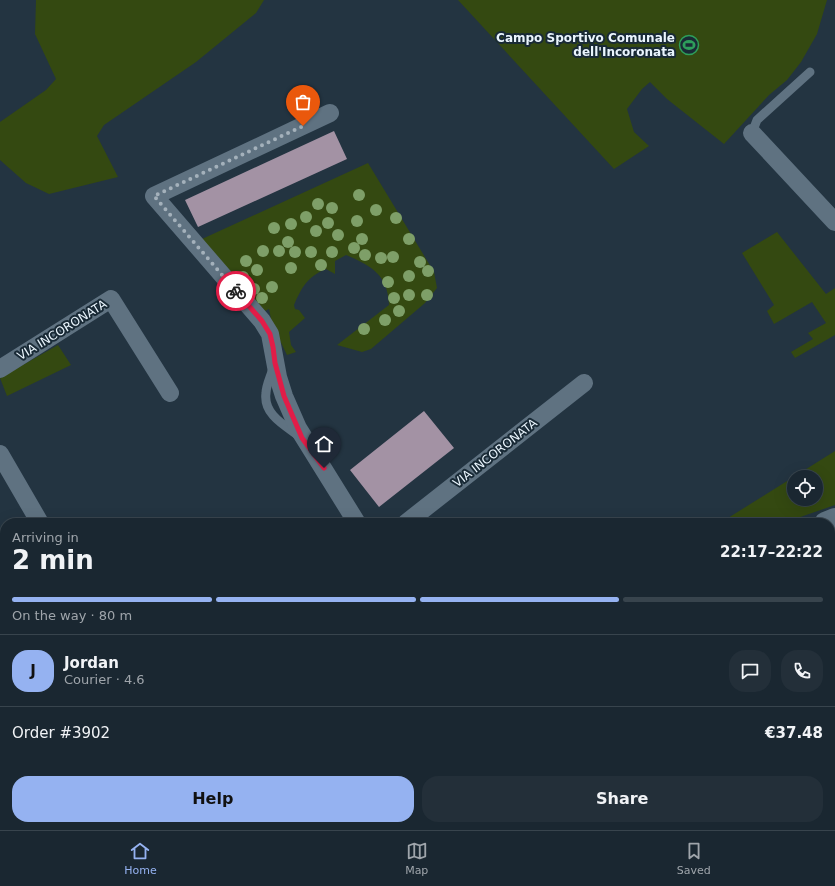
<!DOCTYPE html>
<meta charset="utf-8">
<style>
body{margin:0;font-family:"DejaVu Sans",sans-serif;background:#232f39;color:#f1f3f6;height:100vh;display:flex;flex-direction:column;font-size:15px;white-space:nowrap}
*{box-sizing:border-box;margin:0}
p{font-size:13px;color:#9fa5ab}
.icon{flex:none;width:22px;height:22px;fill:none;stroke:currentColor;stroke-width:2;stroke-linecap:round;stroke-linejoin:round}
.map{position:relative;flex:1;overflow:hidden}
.drawer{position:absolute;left:0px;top:518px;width:835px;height:312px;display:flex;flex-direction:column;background:#1a2731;border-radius:16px 16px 0 0;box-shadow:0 4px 16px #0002,0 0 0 1px #38444d}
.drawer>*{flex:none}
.fabs{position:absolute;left:787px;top:470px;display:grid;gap:8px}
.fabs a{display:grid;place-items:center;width:36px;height:36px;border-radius:50%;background:#1a2731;box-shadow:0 4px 16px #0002,0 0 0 1px #38444d;font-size:20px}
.pin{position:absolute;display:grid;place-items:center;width:34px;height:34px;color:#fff;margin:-41px -17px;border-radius:50% 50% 50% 0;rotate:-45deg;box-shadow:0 0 4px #0007}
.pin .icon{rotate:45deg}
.courier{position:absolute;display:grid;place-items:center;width:40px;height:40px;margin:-20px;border:3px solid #e11d48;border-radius:50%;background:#fff;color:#222;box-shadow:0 1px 5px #0007}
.headline em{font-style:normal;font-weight:800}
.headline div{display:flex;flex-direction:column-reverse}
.headline{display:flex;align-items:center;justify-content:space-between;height:68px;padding:0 12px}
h1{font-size:26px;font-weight:800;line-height:30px}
.bar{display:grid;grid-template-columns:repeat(4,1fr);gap:6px 4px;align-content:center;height:48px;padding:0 12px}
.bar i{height:5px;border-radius:3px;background:#38444d}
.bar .current{background:#95b2f1}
.bar p{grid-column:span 4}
.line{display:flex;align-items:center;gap:10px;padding:0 12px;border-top:1px solid #38444d}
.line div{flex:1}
.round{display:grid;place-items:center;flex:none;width:42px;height:42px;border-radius:16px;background:#232f39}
.action{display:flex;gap:8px;margin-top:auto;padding:8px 12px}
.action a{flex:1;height:46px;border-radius:16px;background:#95b2f1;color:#111;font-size:16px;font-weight:800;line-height:46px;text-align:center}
.action a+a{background:#232f39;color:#f1f3f6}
.menu{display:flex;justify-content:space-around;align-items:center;height:56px;border-top:1px solid #38444d;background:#1a2731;font-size:11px;color:#9fa5ab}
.menu a{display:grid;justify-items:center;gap:2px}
.menu .current{color:#95b2f1}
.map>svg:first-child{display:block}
.green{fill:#344911;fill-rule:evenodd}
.building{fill:#a392a4}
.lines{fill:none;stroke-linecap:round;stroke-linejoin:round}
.lane{stroke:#5f7281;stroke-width:9}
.street{stroke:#5f7281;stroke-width:18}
.secondary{stroke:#5f7281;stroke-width:22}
.tree{fill:#7e9f68}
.done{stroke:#a4b1bb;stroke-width:4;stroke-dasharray:0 7.2}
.route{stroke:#e11d48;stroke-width:5}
.labels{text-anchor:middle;stroke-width:4;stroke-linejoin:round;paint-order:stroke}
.poi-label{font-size:12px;font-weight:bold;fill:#eaf5fd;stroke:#192a36;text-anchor:end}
.street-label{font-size:12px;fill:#eaf5fd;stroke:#192a36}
</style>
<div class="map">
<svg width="835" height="830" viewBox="0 0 835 830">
<rect width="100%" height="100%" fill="#233441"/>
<path class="green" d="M36,0H264L256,13L196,62L104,125L97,136L118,177L49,194L26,183L0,160V122L46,90L56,79L35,34Z
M458,0H827L817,34L801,62L787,80L769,95L724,144L667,99L650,82L642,89L627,109L634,132L649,146L614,169Z
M368,163L434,272L437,288L425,303L371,349L362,352L337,345L389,305C388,275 372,266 346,255L335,261V274L326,269C307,277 302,287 294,305L295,309L299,310L305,318L289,332L291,345L296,352L287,355L272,324L269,309L265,311L202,239Z
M777,232L826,294L835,288V335L795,358L791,352L813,339L808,333L826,323L812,302L774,324L767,311L774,305L742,253Z
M58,345L71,365L7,396L0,378Z
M835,451V505L783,523H720ZM794,477H816V499H794Z
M835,542V594L830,593V545Z"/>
<path class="building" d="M334,131L347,159L198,227L185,200Z
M424,411L454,448L379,507L350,470Z
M5,555V599L0,592V559Z"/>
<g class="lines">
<path class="lane" d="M752,133L757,120L810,72
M273,368C271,376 266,385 266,393C263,414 284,425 299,436"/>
<path class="street" d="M330,113L154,196L262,321L270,334L278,377L284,396L298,428L357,523
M752,133L835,222
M0,369L111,299L170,393
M0,454L40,523
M406,523L584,383
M835,668L832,686L835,690
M112,825L117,830
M265,825L268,830
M570,825L574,830
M625,825L630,830
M658,825L666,830"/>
<path class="secondary" d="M825,523L835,519
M419,830L423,825"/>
</g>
<g class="tree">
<circle cx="359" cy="195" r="6"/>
<circle cx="318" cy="204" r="6"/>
<circle cx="332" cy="208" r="6"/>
<circle cx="376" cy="210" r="6"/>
<circle cx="306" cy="217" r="6"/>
<circle cx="396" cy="218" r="6"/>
<circle cx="357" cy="221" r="6"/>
<circle cx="328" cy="223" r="6"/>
<circle cx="291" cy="224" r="6"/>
<circle cx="274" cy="228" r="6"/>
<circle cx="316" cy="231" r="6"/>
<circle cx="338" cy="235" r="6"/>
<circle cx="362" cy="239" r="6"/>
<circle cx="409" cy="239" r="6"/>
<circle cx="288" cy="242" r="6"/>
<circle cx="354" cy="248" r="6"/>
<circle cx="263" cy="251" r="6"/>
<circle cx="279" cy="251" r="6"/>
<circle cx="295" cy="252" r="6"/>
<circle cx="311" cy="252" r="6"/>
<circle cx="332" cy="252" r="6"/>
<circle cx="365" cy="255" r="6"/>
<circle cx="393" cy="257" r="6"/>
<circle cx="381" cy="258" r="6"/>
<circle cx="246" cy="261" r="6"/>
<circle cx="420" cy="262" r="6"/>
<circle cx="321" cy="265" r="6"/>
<circle cx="291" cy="268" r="6"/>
<circle cx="257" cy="270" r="6"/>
<circle cx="428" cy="271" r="6"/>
<circle cx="409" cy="276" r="6"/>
<circle cx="243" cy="277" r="6"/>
<circle cx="388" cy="282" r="6"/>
<circle cx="272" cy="287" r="6"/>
<circle cx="254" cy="289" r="6"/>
<circle cx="409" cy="295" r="6"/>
<circle cx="427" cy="295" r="6"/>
<circle cx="262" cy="298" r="6"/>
<circle cx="394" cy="298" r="6"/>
<circle cx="399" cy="311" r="6"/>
<circle cx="385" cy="320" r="6"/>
<circle cx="364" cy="329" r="6"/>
</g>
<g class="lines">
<path class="done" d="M236,291L154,196L303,126"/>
<path class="route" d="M236,291L262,321L270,334L273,347L275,363L284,396L302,438L324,468"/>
</g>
<defs>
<g id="stadium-ring" transform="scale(1)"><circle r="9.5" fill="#192a36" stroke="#2e9e5b" stroke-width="1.5"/><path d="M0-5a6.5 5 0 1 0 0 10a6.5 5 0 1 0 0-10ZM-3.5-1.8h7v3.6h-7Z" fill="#2e9e5b"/></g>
</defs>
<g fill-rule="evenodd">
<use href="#stadium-ring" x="689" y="45"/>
</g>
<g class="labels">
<g class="poi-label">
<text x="675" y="42">Campo Sportivo Comunale<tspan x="675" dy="14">dell'Incoronata</tspan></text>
</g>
<g class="street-label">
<text transform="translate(62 330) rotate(-32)" y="4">VIA INCORONATA</text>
<text transform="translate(495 453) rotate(-38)" y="4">VIA INCORONATA</text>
</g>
</g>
</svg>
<div class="fabs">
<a><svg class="icon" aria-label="locate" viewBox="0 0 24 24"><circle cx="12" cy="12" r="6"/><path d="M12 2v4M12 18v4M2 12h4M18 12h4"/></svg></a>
</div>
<div class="pin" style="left:303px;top:126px;background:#ea580c"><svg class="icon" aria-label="bag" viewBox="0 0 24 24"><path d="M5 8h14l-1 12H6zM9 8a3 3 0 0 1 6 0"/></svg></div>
<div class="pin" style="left:324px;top:468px;background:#1f2937"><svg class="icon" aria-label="home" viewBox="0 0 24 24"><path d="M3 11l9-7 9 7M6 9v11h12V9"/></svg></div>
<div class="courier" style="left:236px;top:291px"><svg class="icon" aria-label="bike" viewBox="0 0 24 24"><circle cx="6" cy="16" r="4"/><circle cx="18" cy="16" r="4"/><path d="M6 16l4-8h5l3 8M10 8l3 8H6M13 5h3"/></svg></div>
<section class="drawer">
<div class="headline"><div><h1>2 min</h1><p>Arriving in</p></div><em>22:17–22:22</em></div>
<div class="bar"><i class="current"></i><i class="current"></i><i class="current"></i><i></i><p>On the way · 80 m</p></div>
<div class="line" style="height:72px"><b class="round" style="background:#95b2f1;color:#111">J</b><div><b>Jordan</b><p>Courier · 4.6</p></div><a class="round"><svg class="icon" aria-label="chat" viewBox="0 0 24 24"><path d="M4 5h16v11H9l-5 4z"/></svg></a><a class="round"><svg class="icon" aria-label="phone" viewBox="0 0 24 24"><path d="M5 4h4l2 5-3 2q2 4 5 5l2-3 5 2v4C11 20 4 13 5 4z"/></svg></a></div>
<div class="line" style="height:52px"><div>Order #3902</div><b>€37.48</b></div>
<div class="action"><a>Help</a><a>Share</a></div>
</section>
</div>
<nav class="menu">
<a class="current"><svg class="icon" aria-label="home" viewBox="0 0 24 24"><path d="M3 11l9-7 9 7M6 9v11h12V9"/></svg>Home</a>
<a><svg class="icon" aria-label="map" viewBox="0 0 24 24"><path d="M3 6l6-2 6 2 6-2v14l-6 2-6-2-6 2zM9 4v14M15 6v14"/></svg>Map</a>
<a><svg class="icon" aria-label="saved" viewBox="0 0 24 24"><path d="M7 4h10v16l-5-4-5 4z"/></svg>Saved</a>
</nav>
